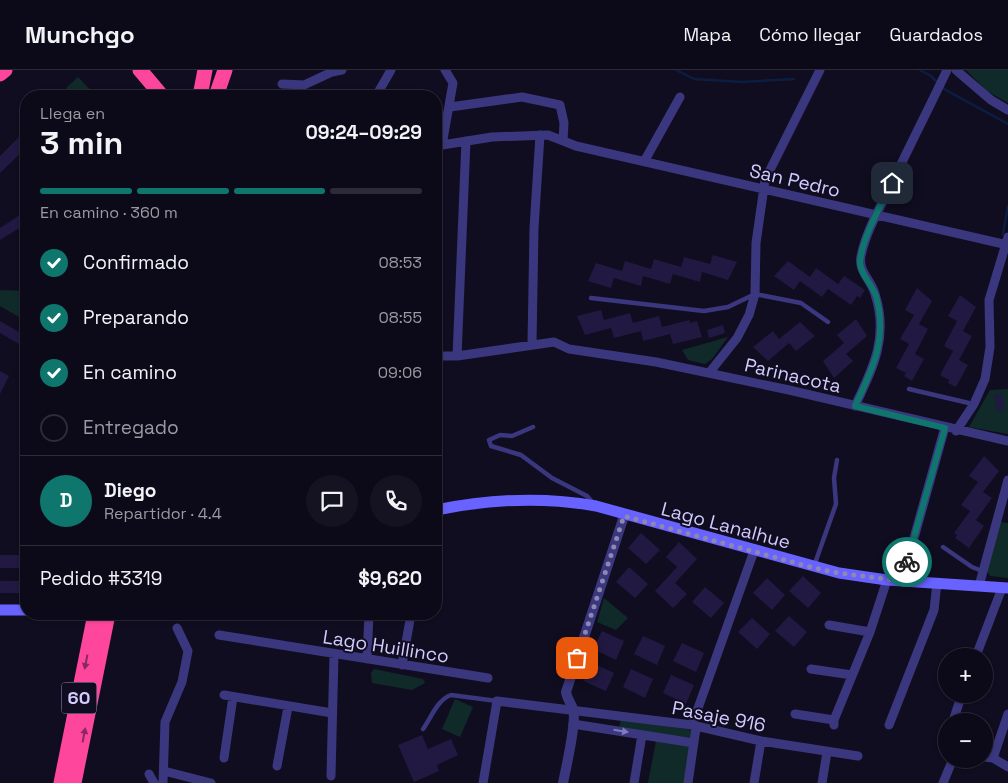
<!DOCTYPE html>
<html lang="es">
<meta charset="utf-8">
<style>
body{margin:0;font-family:"Space Grotesk",sans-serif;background:#151321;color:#f1f3f6;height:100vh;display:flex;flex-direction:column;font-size:19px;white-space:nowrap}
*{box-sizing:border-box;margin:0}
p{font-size:16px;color:#9a9aa2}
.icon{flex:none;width:28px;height:28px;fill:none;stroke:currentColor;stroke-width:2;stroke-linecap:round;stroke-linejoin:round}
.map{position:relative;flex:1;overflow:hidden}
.panel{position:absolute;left:20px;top:20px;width:422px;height:530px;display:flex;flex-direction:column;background:#0c0a18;border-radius:20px;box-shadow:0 1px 4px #0004,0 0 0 1px #2c2b37}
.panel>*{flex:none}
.fabs{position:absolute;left:938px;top:578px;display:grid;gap:10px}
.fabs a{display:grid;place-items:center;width:55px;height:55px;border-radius:50%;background:#0c0a18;box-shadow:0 1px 4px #0004,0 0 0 1px #2c2b37;font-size:25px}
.pin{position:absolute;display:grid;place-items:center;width:42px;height:42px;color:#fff;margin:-21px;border-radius:10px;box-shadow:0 2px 8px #0006}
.courier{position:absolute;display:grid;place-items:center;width:50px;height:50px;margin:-25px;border:4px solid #0f766e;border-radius:50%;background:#fff;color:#222;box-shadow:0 1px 6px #0007}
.head em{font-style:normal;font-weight:700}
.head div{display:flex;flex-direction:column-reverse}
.head{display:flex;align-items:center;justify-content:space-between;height:85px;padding:0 20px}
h1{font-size:32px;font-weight:700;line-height:38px}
.bar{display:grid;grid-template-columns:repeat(4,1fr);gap:8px 5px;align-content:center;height:60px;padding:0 20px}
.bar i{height:6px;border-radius:4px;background:#2c2b37}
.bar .on{background:#0f766e}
.bar p{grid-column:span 4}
.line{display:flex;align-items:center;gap:12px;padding:0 20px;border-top:1px solid #2c2b37}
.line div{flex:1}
.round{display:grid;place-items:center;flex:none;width:52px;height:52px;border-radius:26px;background:#151321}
ol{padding:0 20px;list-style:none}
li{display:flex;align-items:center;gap:15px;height:55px}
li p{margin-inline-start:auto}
li .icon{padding:5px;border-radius:50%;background:#0f766e;color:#fff;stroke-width:4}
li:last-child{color:#9a9aa2}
li i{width:28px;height:28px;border:2px solid #2c2b37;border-radius:50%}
header{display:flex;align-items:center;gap:30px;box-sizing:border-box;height:70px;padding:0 25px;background:#0c0a18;border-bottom:1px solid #2c2b37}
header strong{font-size:24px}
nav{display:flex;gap:28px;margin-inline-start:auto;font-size:18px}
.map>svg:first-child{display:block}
.green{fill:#102a29}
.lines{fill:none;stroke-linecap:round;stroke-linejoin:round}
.stream{stroke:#0b1e41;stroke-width:2.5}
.building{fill:#211941}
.service{stroke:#3b377f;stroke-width:4.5}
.minor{stroke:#3b377f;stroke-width:9}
.tertiary{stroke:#3b377f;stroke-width:10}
.secondary{stroke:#6862ff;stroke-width:11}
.motorway{stroke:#ff469d;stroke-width:15}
.oneway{fill:#882a5e}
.oneway2{fill:#7f7ab9}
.done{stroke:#8e88b1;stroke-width:5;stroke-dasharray:0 9}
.route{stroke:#0f766e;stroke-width:6}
.labels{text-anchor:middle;stroke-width:4;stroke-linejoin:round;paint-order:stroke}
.shield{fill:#100d20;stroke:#9892bc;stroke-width:1}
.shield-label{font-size:18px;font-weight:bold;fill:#d2cbff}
.street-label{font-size:19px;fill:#d2cbff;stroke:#100d20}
</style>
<header>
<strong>Munchgo</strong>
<nav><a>Mapa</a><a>Cómo llegar</a><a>Guardados</a></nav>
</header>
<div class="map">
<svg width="1008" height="713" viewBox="0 0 1008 713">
<rect width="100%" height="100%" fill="#100d20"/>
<path class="green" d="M966,0H1008V33L987,21Z
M78,7L96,26H74L66,18Z
M0,220L26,221V251L0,236Z
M728,267L712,289L705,294L688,290L682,280Z
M1008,319V364L969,357L990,320Z
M1001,452L1008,453V508L990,506L987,501Z
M604,528L628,548L616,560L597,552Z
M374,599L423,609L425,613L412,620L372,613L371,603Z
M455,629L473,637L460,667L442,659Z
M621,649L692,660L691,668L619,658Z
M656,671L690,676L684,713H648Z"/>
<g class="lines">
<path class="stream" d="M676,0L694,9L742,12L794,9
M920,0L931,6L944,19L1008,54
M1003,164L1008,136"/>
</g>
<path class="building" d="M26,60V78L0,103V86Z
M26,141V154L0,170V158Z
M713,185L737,192L728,210L702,202L700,212L673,204L670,214L643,206L641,216L614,208L611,218L588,211L596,193L622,201L625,191L651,199L654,189L681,197L684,187L710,194Z
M788,191L810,207L816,198L838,214L844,206L865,220L860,228L857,226L851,235L828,219L822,227L800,211L794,220L774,206Z
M917,218L932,231L919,254L928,259L915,284L924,289L912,311L904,306L906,303L896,298L909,274L900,269L914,245L905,240Z
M960,225L976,237L963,261L972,266L959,290L968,295L956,317L948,313L949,310L940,305L953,281L944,276L957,251L948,246Z
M601,240L604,250L630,243L633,253L659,246L662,257L689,250L690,253L697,251L702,267L673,274L670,264L643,271L641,261L614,268L611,258L585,265L577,246Z
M856,249L867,266L846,284L853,291L834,308L823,291L844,273L837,265Z
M0,251L26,266V278L0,263Z
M800,252L815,266L796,281L789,273L768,291L753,277L773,261L779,269Z
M723,255L725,263L709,268L707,260Z
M0,301L9,306L0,324Z
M1001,324L1005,339L997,341L994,325Z
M984,386L999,401L983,422L992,428L976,450L984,456L969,478L955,468L957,465L954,463L970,441L961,435L978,412L969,406Z
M641,463L660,480L646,494L628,478Z
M679,472L697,489L675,513L687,524L673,538L655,521L677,497L666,487Z
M0,485H26V498H0Z
M629,497L648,514L635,528L616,512Z
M803,506L821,523L808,538L789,521Z
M767,508L785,525L772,540L753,523Z
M0,511H26V523H0Z
M705,517L724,533L711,548L692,532Z
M789,546L807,562L794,577L775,561Z
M752,548L770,564L757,579L738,562Z
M602,561L624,571L616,590L593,579Z
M643,566L665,576L657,595L634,584Z
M682,573L704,583L696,602L673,591Z
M592,593L614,603L606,621L583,611Z
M631,599L653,609L645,628L623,617Z
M671,605L694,615L686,634L663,623Z
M422,665L428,679L451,669L458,685L437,695L439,701L414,712L398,675Z"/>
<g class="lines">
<path class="service" d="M591,228L704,241L728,237L755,224L801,233L828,252
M909,319L973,334
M533,357L512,366L500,365L489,370L491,376L521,385L552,408L587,426L593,433
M943,477L972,497L982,501
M814,496L836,434L834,408L837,390
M423,659C431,648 437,630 451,625L497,631"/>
<path class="minor" d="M956,0L991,30L1008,40
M282,14L304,15L332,2L342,0
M376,26L391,0
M450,37L522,27L560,35L564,53L563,71
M442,75L453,13L445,0
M436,76L492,67L548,65L576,76L1008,175
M645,90L680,27
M532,274L534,158L540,65
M436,286H457L554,272L569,279L656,292L789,320L1008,371
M457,286L466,71
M709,303L737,268L749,245L755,224L756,173L765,110L820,0
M855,336C873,298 889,267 875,224C871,209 858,202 861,186C866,161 881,136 892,113C910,75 929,38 947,0
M956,361L974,334L985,309L990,277L989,230L1008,167
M902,511L945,357
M979,516L1008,410
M829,555L870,562
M219,565L488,608
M976,586L1002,518
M367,589L369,544
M402,595L411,544
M811,599L852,605
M224,625L332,643
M795,644L834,650
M953,651L962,624
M573,654L694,673
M692,655L754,481
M834,655V650L870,562L887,510
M889,655L934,540L937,513
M984,687L993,688L1008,697
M224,688L233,627
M993,688L1008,644
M277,696L288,637
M164,701L211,713
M149,704L154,713
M331,706L334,584
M163,713L165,652L182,612L188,581L177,558
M483,713L497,631L692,655L761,671L858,686
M634,713L642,665
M688,713L696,658
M754,713L761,671
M822,713L827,682
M943,713L953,689"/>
<path class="tertiary" d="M563,713C566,698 577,651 573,639C571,633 567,629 566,622L624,446"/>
<path class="secondary" d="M436,440C490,429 541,426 596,436L839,503L887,510L1008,518
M0,540H26"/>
<path class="motorway" d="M140,0L162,26
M0,4L5,0
M200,26L205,0
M216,26L225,0
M61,713L95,544
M74,713L108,544"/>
</g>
<defs><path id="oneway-solid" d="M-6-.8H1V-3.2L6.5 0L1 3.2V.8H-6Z" transform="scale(1.25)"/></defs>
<g class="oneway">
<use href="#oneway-solid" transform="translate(86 592) rotate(101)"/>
<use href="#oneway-solid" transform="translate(84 665) rotate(-79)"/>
</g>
<use class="oneway2" href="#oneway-solid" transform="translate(621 661) rotate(9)"/>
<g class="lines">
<path class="done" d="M577,588L624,446L814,498L839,503L902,511L907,492"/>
<path class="route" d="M892,113C881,135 862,168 860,192C860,204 872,214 876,226C888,269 873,298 855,336L945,358L907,492"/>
</g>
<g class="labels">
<rect class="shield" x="61.5" y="612.5" width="35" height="31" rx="4"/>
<g class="shield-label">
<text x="79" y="634">60</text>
</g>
<g class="street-label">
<text transform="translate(795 110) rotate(13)" y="7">San Pedro</text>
<text transform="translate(793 305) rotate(13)" y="7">Parinacota</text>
<text transform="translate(726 455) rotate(15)" y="7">Lago Lanalhue</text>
<text transform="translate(386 576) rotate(9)" y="7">Lago Huillinco</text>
<text transform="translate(719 646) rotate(11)" y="7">Pasaje 916</text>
</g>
</g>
</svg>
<div class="fabs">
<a>+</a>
<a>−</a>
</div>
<div class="pin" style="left:577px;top:588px;background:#ea580c"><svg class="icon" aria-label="bag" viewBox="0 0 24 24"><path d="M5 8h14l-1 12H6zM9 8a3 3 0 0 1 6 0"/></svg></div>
<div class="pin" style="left:892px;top:113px;background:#1f2937"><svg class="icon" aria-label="home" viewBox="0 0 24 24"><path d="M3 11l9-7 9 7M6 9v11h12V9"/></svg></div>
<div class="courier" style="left:907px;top:492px"><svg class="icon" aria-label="bike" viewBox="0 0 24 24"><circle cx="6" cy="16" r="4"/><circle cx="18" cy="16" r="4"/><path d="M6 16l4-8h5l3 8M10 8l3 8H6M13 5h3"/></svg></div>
<section class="panel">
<div class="head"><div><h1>3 min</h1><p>Llega en</p></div><em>09:24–09:29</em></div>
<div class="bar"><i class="on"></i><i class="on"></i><i class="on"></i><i></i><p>En camino · 360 m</p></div>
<ol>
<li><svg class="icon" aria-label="check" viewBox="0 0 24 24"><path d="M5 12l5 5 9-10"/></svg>Confirmado<p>08:53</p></li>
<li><svg class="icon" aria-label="check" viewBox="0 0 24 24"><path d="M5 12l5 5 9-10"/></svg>Preparando<p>08:55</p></li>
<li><svg class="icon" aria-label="check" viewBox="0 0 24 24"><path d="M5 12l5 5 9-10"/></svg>En camino<p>09:06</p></li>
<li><i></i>Entregado</li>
</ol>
<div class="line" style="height:90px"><b class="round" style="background:#0f766e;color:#fff">D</b><div><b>Diego</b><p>Repartidor · 4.4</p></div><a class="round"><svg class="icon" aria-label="chat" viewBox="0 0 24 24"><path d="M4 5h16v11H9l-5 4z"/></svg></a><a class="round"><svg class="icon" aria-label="phone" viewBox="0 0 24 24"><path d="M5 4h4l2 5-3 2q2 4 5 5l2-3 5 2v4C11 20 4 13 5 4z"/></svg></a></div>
<div class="line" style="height:65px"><div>Pedido #3319</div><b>$9,620</b></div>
</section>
</div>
